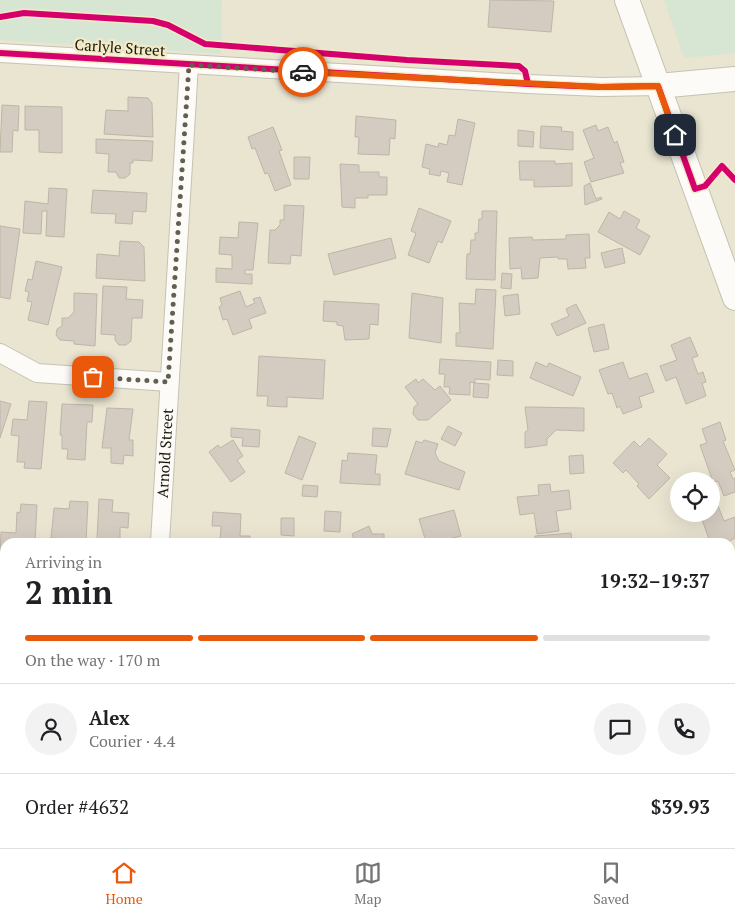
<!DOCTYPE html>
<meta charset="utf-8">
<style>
body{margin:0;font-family:"PT Serif",serif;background:#f2f2f2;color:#202124;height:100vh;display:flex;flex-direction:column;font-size:19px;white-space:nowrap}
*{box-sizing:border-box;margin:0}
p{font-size:16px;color:#757577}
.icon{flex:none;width:28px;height:28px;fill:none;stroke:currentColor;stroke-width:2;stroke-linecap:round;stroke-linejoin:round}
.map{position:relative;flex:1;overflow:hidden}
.drawer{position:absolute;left:0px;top:538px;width:735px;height:311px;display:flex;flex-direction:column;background:#fff;border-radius:15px 15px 0 0;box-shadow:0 5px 20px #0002}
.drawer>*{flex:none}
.buttons{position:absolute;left:670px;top:472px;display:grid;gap:10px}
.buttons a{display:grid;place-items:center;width:50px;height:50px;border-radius:50%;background:#fff;box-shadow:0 5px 20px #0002;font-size:25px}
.pin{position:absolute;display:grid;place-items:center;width:42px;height:42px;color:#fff;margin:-21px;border-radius:10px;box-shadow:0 2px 8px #0006}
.courier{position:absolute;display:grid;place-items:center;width:50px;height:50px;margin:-25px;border:4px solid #ea580c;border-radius:50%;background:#fff;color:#222;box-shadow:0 1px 6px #0007}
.overview em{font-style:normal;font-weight:700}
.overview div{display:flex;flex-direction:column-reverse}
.overview{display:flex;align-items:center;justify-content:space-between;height:85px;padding:0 25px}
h1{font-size:32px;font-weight:700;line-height:38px}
.bar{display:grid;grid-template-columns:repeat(4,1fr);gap:8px 5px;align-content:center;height:60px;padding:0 25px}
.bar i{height:6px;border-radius:4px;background:#e0e0e0}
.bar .current{background:#ea580c}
.bar p{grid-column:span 4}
.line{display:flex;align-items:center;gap:12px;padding:0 25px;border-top:1px solid #e0e0e0}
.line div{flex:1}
.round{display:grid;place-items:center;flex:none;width:52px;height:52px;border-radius:26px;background:#f2f2f2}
.tab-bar{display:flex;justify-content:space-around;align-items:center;height:70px;border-top:1px solid #e0e0e0;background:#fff;font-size:14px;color:#757577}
.tab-bar a{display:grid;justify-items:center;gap:2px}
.tab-bar .current{color:#ea580c}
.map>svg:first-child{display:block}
.education{fill:#e5d8c7}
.green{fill:#d6e6d3}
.building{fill:#d5ccc1;stroke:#bdb5a9}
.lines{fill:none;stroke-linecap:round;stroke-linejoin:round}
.street-casing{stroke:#c6c2b3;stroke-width:20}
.secondary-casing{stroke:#c6c2b3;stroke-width:26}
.street{stroke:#fcfbf8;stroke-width:18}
.secondary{stroke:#fcfbf8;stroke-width:24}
.cycleway-casing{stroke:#f3ebc7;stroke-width:9}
.cycleway{stroke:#d6006c;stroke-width:6}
.done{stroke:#625f50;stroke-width:5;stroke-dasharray:0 9}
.route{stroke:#ea580c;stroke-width:6}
.labels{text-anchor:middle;stroke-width:4.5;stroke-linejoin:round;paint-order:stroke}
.street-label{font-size:15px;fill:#1a170a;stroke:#f3ebc7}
</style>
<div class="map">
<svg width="735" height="848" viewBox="0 0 735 848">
<rect width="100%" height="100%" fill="#e9e5d1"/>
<path class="education" d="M730,679H735V848H605V844H730Z"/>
<path class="green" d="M0,0H222L221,54L0,40Z
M664,0H735V53L684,58Z"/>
<path class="building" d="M490,0L554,1L551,32L488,27Z
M128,97L148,98L152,103L153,137L104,134L106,110L128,111Z
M2,105L19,106L18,131L13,130L12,152H0Z
M25,106L62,107V153L39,152V130H25Z
M356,116L396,120L395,139L390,138L389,155L358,154L359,137H355Z
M458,119L475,123L462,185L447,182L449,173L441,171L440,176L429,174L430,169L422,167L426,144L438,147L439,143L447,145L449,135L455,136Z
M596,125L598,131L608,127L614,143L617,141L624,162L620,163L624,173L591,182L584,162L594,158L583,130Z
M541,126L562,127L561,131L573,132V150L540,148Z
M273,127L282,150L279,151L291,185L275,191L268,173L265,174L255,148L252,149L248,137Z
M518,130L534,132L533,147L518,146Z
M96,139L153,141L152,161L133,160V163H130V174L125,178H119L116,172H108L109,154L96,153Z
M294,157H310L309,179H294Z
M519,161H555V164L572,163V186L534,187V180H520Z
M340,164L359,165V172H379V177H387V195H368V198H355V208L342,207Z
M590,183L596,199L601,197L602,199L585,205L584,186Z
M49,188L67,189L64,237L46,236L47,211H42L41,234L23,233L25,201L48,204Z
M93,190L147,193L146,212L133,211L132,224L115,223L116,214L91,213Z
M284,205L304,206L301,256L291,255L290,264L268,263L270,230H275L280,225V220H284Z
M419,208L451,221L442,243L438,241L429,263L408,255L416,233L411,231Z
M482,211H497L495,280L466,279L467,254H470L471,240H475V233H478L479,219H482Z
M624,211L640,220L636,228L650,236L640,255L598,232L609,212L620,219Z
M239,222L258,223L253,270H245V274H252V284L216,282V268L232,269V255L219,254L220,237L238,238Z
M0,226L20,229L10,299L0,297Z
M589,234L590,258H585L586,268L568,269L567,259H558V257L540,258L538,278L522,279L521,268L510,269L509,238L532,237L533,240L566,239V235Z
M391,238L396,258L334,275L328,254Z
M120,241L139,242L144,247L145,281L96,278L97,254L119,256Z
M622,248L625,263L605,268L601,253Z
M36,261L62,267L48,325L28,320L32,302L27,301L29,292L25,291L28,279L32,280Z
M502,273L512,274L511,289L501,288Z
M103,286L127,287L126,299L143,300L142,318H132L131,341L126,345H119L115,340V335L101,334Z
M476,289L496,290L493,349L456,346V333H460L459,303L475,304Z
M240,291L246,307L255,303L253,299L260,297L266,313L249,319L252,328L233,335L227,319L223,320L219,307L222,305L220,298Z
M74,293L97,294L95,346L74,344V341L60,340L56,335L57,329L62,326V318H68L74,312Z
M412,293L443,298L441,343L409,338Z
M518,294L520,314L505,316L503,296Z
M324,301L379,304L378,325L370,324L369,339L345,340L343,326L337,325V322L323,321Z
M576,304L586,323L557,336L551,324L569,316L566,309Z
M604,324L609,349L594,352L588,328Z
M690,337L698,356L692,358L698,374L703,372L706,382L702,383L706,396L686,404L676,377L666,381L660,366L677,360L671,345Z
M259,356L325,360L323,399L287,397V407L267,406L268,396H257Z
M440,359L491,362L490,380L475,379V383L470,382V395L449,394L450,387H444L445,374H439Z
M498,360L513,361V376L497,375Z
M536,362L547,367L549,363L581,377L573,396L530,378Z
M623,362L629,379L647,373L654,392L639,397L642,407L623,414L620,406L617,408L612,393L608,394L599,370Z
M416,379L418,383L423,379L435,390L440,386L451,400L428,420H418L413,414L414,407L418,404L405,387Z
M474,383L489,384L488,398L473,397Z
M0,401L11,404L0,438Z
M29,401L47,402L41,469L24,468L25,462H17L19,436L11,435L13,419L27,420Z
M62,404L93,405L92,422H87L85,460L67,459L68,449H62V435H60Z
M525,407L584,408V431L556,430L547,439V445L525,448V432L528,430Z
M107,408L133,409L129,440H133V456L124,455L123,464L111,463V448H102Z
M720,422L726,440L723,441L735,470L730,472L733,479L735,478V492L724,496L718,481L713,482L700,445L707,443L702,429Z
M448,426L462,433L455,446L441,439Z
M231,428L260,430L259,447L242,446L243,438L231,437Z
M373,428L391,429L387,447L372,446Z
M299,436L316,443L302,480L285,473Z
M649,438L667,454L657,465L670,478L649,499L637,486L639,484L626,470L623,473L613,463L634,441L640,447Z
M233,440L243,456L237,460L245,472L231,482L209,452L218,445L220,448Z
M424,440L438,444L435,453L439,461L465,472L459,490L405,474L416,441L422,443Z
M348,453L377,455L375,474H380V485L340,483L342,460L347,461Z
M583,455L584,473L570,474L569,456Z
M550,484L551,492L569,490L571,509L556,511L559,531L537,534L534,513L520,515L517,497L539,495L538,485Z
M303,485L318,486L317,497L302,496Z
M99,499L113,500L112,512L129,513L128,528L120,527V539H113V542H94V539H97Z
M70,501L88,502L86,542H67V539L51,538L54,508L69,509Z
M21,504L37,505L35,542H5V553H0L1,532L16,533L17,512L20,513Z
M718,506L724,521L735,517V538L728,542H710L700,514H711V508Z
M454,510L461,536L445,540V542H426L419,519Z
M325,511L341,512L340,532L324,531Z
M213,512L241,514L240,536H250V542H220L221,526H212Z
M281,518H294V536L281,535Z
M369,526L372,534H384V542H373V539L365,542H355L352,534Z
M571,533L572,542H535V536Z
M735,558V600L730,603V561Z
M0,638H5V657H1L0,676Z
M0,680L5,681V710L0,709Z
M0,745H5V779H1Z
M0,818L5,819V844H12V848H0Z
M190,844H222V848H190Z
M286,844H321V848H285Z
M415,844H453V848H415Z"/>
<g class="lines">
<g class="street-casing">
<g id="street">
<path d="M0,53L528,84L601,87L658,86"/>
<path d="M0,353L37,373L169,382"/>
<path id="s1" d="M160,542L189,65"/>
<path d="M0,607L5,608"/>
<path d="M142,848V844"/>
<path d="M364,848V844"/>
<path d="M588,848V844"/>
</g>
</g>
<g class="secondary-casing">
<path id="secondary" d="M627,0L735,298
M658,86L735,79"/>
</g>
<use href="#street" class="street"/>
<use href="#secondary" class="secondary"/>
<g class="cycleway-casing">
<path id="cycleway" d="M0,17L24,13L153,21L168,25L205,44L407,60L519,66L525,71L528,84
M0,53L528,84L601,87L658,86L695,189L705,186L722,166L735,180"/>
</g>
<use href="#cycleway" class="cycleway"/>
</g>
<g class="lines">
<path class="done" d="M93,377L168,382L189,65L303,72"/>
<path class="route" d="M303,72L601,87L658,86L675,135"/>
</g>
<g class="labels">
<g class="street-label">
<text transform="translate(120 48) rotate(4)" y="5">Carlyle Street</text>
<text dy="5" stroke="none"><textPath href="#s1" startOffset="89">Arnold Street</textPath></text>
</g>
</g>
</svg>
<div class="buttons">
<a><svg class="icon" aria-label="locate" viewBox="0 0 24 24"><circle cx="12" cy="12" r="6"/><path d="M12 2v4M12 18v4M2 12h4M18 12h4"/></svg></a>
</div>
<div class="pin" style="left:93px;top:377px;background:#ea580c"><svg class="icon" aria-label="bag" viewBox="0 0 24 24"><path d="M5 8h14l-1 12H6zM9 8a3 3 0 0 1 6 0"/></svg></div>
<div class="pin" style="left:675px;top:135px;background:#1f2937"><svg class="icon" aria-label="home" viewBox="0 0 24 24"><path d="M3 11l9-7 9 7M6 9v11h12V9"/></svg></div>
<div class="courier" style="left:303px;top:72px"><svg class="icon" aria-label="car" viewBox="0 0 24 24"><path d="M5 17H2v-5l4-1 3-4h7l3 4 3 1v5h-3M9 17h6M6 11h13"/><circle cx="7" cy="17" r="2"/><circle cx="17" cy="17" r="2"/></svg></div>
<section class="drawer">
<div class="overview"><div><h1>2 min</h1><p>Arriving in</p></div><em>19:32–19:37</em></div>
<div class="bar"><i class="current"></i><i class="current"></i><i class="current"></i><i></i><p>On the way · 170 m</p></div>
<div class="line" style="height:90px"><a class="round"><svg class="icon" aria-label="person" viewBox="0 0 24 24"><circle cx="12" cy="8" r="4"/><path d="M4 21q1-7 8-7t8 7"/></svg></a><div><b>Alex</b><p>Courier · 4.4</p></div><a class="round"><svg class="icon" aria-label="chat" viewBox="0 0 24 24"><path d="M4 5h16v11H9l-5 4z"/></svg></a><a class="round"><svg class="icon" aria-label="phone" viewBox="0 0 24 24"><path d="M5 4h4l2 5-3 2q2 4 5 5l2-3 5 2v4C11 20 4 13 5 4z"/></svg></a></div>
<div class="line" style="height:65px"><div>Order #4632</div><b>$39.93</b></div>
</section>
</div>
<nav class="tab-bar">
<a class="current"><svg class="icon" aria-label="home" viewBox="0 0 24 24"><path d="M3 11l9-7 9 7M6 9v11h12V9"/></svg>Home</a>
<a><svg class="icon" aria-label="map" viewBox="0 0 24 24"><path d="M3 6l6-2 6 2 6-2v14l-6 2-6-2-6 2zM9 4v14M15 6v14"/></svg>Map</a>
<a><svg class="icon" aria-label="saved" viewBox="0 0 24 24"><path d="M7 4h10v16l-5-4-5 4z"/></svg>Saved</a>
</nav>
